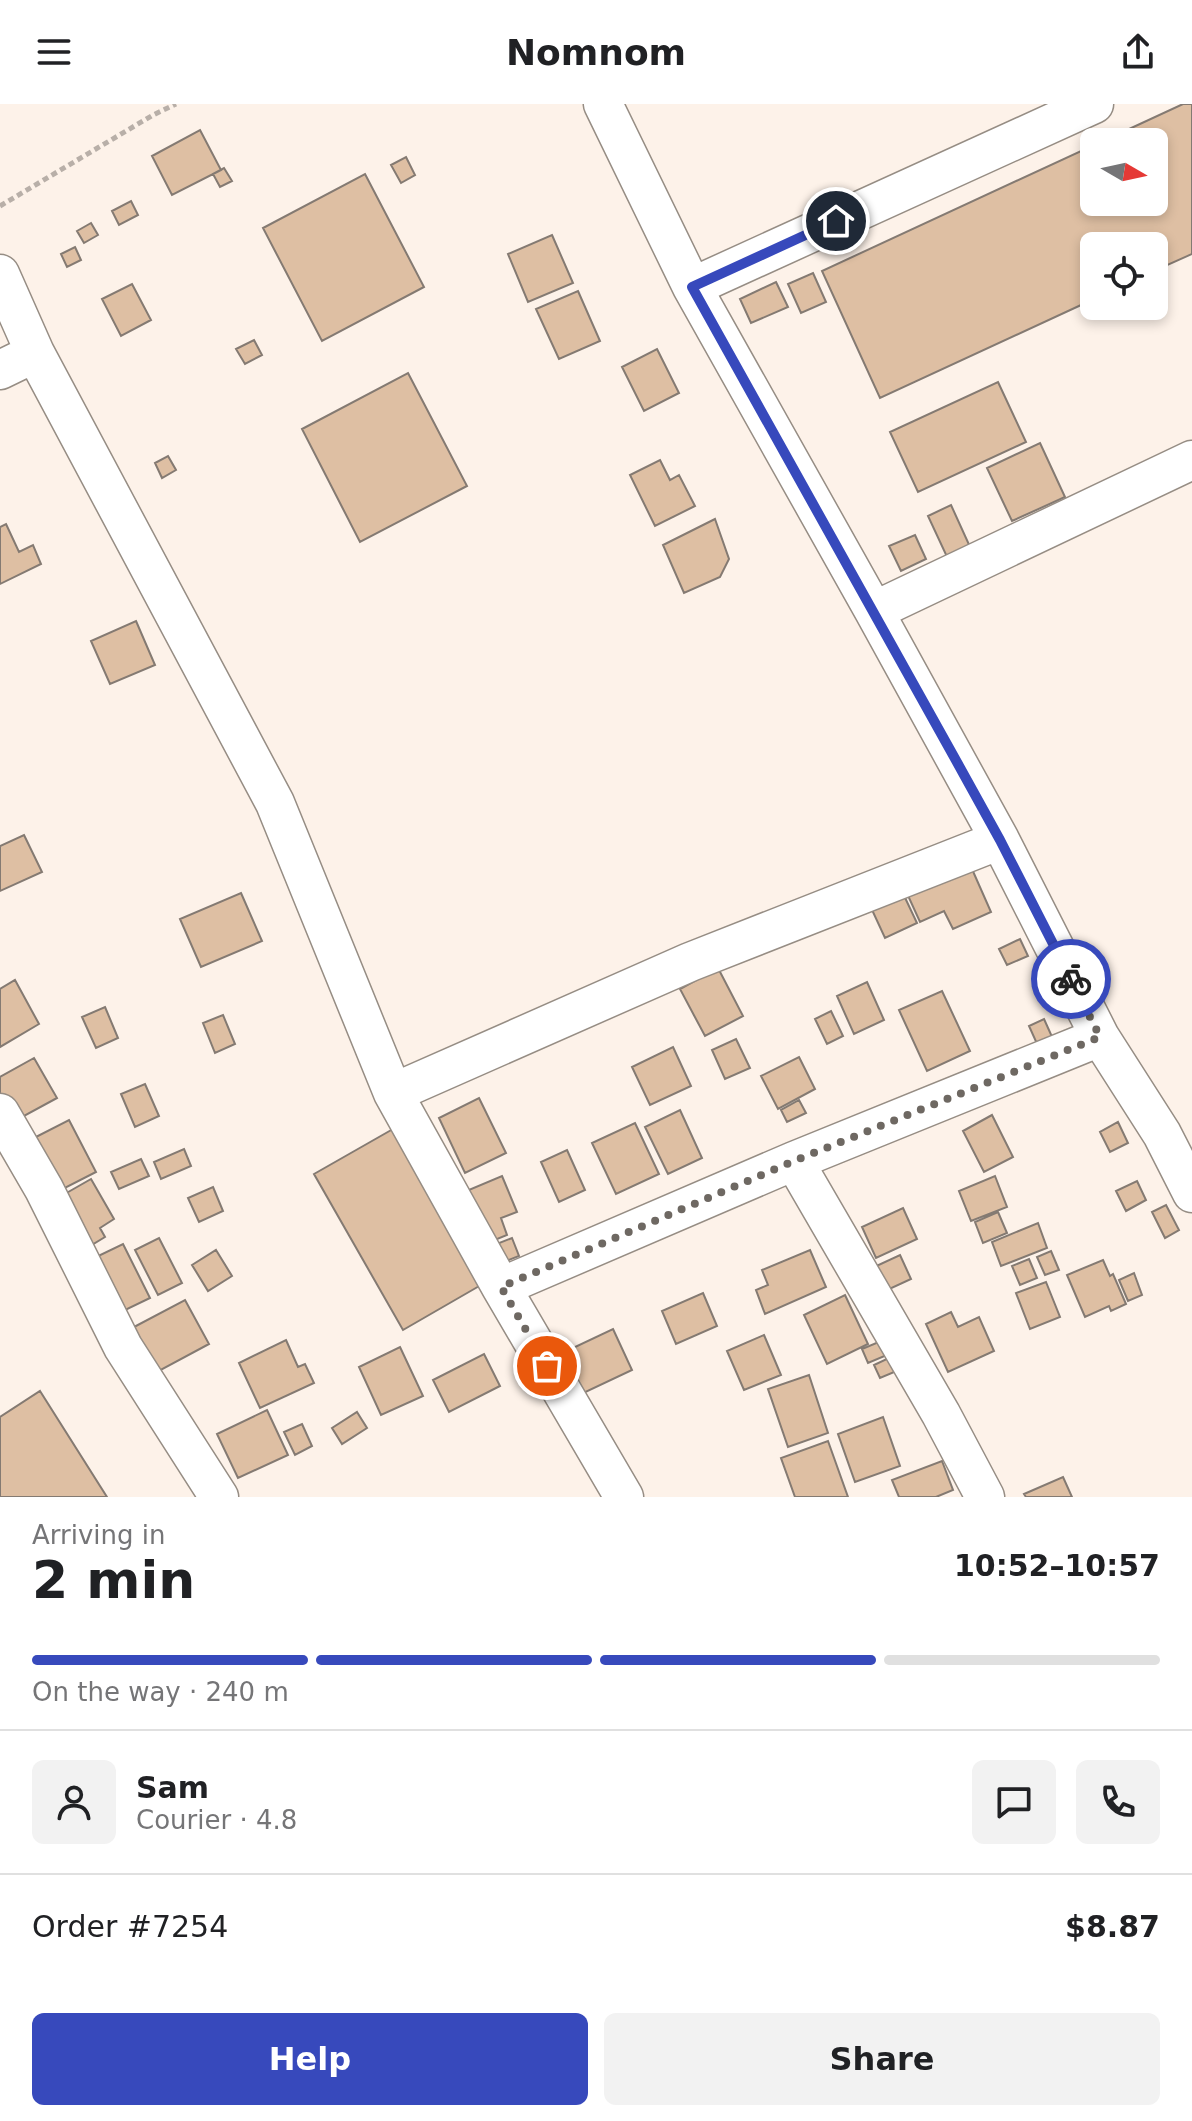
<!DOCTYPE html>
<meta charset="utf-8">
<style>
body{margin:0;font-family:"DejaVu Sans",sans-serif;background:#f2f2f2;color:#202124;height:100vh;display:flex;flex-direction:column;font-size:30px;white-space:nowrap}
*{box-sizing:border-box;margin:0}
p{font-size:26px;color:#757577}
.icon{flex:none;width:44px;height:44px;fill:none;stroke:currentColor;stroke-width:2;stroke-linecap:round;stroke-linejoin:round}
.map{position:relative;height:1393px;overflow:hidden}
.panel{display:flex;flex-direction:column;background:#fff;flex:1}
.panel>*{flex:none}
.needle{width:52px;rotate:99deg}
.tools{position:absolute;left:1080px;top:24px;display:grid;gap:16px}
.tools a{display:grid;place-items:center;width:88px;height:88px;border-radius:12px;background:#fff;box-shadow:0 4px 12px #0003;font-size:40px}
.pin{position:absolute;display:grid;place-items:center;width:68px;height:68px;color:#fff;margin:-34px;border:4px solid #fff;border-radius:50%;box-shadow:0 2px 8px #0007}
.courier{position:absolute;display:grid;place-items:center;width:80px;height:80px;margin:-40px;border:6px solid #3749bc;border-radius:50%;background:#fff;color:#222;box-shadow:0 2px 10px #0007}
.head em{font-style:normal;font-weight:700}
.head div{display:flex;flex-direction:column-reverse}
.head{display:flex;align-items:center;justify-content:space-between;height:136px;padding:0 32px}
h1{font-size:52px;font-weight:700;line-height:60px}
.bar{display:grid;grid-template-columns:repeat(4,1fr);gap:12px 8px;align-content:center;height:96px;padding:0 32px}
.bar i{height:10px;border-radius:6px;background:#e0e0e0}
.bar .current{background:#3749bc}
.bar p{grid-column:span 4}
.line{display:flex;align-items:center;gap:20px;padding:0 32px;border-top:2px solid #e0e0e0}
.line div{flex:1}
.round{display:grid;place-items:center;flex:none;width:84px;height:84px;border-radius:12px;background:#f2f2f2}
.primary-button{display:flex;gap:16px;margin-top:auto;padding:16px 32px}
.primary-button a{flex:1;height:92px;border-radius:12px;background:#3749bc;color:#fff;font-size:32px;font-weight:700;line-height:92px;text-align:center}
.primary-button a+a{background:#f2f2f2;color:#202124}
header{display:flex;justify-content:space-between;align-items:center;height:104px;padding:0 32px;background:#fff;font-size:36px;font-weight:700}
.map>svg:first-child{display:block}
.building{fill:#debfa3;stroke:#847a72;stroke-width:2}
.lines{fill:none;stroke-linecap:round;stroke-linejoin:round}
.minor-casing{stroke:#968d84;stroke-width:41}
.path{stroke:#b8afa8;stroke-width:5;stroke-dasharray:6 4;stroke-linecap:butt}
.minor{stroke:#fff;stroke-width:38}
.done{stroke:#6e6862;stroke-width:8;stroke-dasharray:0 14.4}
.route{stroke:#3749bc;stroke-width:10}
</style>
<header><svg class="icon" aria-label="menu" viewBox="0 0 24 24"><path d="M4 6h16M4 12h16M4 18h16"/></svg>Nomnom<svg class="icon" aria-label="share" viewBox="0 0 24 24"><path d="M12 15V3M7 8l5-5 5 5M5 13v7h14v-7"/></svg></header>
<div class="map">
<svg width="1192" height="1393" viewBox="0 0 1192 1393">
<rect width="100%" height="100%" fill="#fdf2e9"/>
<path class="building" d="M1183,0H1192V150L1154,167V142H1094V195L880,294L822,167L1094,41V98H1154V38H1101Z
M200,26L221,66L172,91L152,52Z
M406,53L415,71L401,79L391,61Z
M224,64L232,77L220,83L213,70Z
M365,70L424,183L322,237L263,124Z
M131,97L138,111L119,121L112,107Z
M91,119L98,131L84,139L77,127Z
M552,131L573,179L528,198L508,150Z
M75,143L81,156L67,163L61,150Z
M813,169L826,198L801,209L788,180Z
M776,178L788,203L751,219L740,195Z
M132,180L151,216L121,232L102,195Z
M578,187L600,237L559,255L536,205Z
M254,236L262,251L245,260L236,245Z
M657,245L679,289L644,307L622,263Z
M408,269L467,382L360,438L302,325Z
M998,278L1026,338L918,388L890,328Z
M1040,339L1065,393L1012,417L987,364Z
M168,352L176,366L162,374L155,359Z
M660,356L670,376L679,371L695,402L655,422L630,371Z
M951,401L971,445L948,455L928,412Z
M715,415L729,455L720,473L684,489L663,441Z
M6,420L19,448L33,441L41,460L0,480V423Z
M915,431L926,455L901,467L889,442Z
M136,517L155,561L110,580L91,537Z
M24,731L42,768L0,787V742Z
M968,756L991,808L953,825L944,807L920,818L905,785Z
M899,781L917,819L885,834L867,795Z
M241,789L262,837L201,863L180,815Z
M1020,835L1028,852L1007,861L999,845Z
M718,864L743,912L705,932L680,885Z
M15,876L39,920L0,943V885Z
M867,878L884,916L854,930L837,892Z
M942,887L970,947L927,967L899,906Z
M105,903L118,934L96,944L82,913Z
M831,907L843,932L827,940L815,915Z
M223,911L235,940L215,949L203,919Z
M1044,915L1053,935L1038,942L1029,922Z
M736,935L750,964L725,975L712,946Z
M673,943L691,982L650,1001L632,963Z
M799,953L815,985L778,1005L761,972Z
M34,954L57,994L13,1018L0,994V973Z
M145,980L159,1012L135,1023L121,990Z
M479,994L506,1049L465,1069L439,1014Z
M799,996L806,1009L787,1018L781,1006Z
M680,1006L702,1054L668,1070L645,1023Z
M992,1011L1013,1053L984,1068L963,1027Z
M69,1016L96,1068L57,1088L30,1036Z
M1118,1018L1128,1039L1110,1048L1100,1028Z
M635,1019L659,1070L616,1090L592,1039Z
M393,1025L481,1181L403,1226L314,1070Z
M184,1045L191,1062L161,1075L154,1058Z
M567,1046L585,1086L559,1098L541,1058Z
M141,1055L149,1072L119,1085L111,1068Z
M502,1072L517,1108L501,1114L507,1131L485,1140L464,1088Z
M995,1072L1007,1103L971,1117L959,1087Z
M91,1075L114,1115L100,1124L105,1133L85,1145L56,1095Z
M1137,1077L1146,1096L1126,1107L1116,1087Z
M213,1083L223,1107L199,1118L188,1094Z
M1166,1101L1179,1126L1165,1134L1152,1108Z
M903,1104L917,1135L876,1154L862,1123Z
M998,1108L1007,1129L983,1139L975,1118Z
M1038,1119L1047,1144L1001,1162L992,1138Z
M159,1134L182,1179L158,1191L135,1146Z
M512,1134L519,1152L501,1159L494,1141Z
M123,1140L150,1194L119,1209L92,1155Z
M216,1146L232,1172L208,1187L192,1161Z
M810,1146L826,1183L765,1210L756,1186L768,1181L762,1166Z
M1051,1147L1059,1166L1045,1171L1037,1153Z
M900,1151L911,1175L883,1188L872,1164Z
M1029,1155L1037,1174L1020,1181L1012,1162Z
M1103,1156L1110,1172L1113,1170L1126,1200L1111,1207L1109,1202L1085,1213L1067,1171Z
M1134,1169L1142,1191L1128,1197L1119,1176Z
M1046,1178L1060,1213L1030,1225L1016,1189Z
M703,1189L717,1222L676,1240L662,1207Z
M845,1191L868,1240L827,1260L804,1211Z
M185,1196L209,1240L157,1268L134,1223Z
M951,1208L958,1223L979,1213L994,1247L948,1268L926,1220Z
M613,1225L632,1266L575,1293L556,1252Z
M764,1231L781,1271L744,1286L727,1247Z
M286,1236L298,1263L305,1260L314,1279L260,1304L239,1259Z
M881,1237L887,1251L868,1259L862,1245Z
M400,1243L423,1292L381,1311L359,1263Z
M484,1250L500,1282L449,1308L433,1276Z
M893,1252L899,1266L880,1274L874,1261Z
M809,1271L828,1329L788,1343L768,1285Z
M40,1287L107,1393H0V1313Z
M267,1306L288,1351L238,1374L217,1330Z
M357,1308L367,1324L342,1340L332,1324Z
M883,1313L900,1362L855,1378L838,1330Z
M302,1320L312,1342L295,1351L284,1328Z
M828,1337L848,1393H795L781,1354Z
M942,1357L953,1386L936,1393H899L892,1376Z
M1063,1373L1072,1393H1026L1024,1390Z"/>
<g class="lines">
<g class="minor-casing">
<path id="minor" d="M603,0L692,183L874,507L1000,736L1100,933L1162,1030L1192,1089
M0,170L35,249L275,699L393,989L501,1183L624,1393
M692,183L1094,0
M0,266L35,249
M874,507L1192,356
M393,989L690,858L1000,736
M0,1009L44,1085L123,1243L219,1393
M794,1057L941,1310L985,1393
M501,1183L794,1057L1100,933"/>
</g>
<path class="path" d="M0,102L153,11L176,0"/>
<use href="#minor" class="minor"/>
</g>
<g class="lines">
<path class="done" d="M547,1262L501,1183L794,1057L1100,933L1071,875"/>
<path class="route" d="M836,117L692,183L958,660L1000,736L1071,875"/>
</g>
</svg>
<div class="tools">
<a><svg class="needle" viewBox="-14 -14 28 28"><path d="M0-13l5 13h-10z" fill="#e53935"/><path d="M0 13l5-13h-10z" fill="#757577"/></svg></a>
<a><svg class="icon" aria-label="locate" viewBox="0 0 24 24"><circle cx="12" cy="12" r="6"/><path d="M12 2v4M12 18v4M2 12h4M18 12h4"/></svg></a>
</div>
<div class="pin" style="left:547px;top:1262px;background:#ea580c"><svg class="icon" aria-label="bag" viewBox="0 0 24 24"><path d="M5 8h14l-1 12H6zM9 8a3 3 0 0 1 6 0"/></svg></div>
<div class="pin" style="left:836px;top:117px;background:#1f2937"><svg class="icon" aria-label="home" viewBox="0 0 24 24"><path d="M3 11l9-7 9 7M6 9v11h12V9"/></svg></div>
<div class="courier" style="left:1071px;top:875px"><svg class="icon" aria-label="bike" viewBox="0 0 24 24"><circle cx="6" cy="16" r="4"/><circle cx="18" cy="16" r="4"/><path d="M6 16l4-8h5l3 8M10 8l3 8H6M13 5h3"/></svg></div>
</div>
<section class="panel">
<div class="head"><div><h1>2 min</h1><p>Arriving in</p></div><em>10:52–10:57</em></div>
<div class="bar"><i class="current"></i><i class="current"></i><i class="current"></i><i></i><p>On the way · 240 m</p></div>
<div class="line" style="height:144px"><a class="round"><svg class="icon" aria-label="person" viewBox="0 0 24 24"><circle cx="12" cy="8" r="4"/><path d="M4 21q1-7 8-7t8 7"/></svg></a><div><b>Sam</b><p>Courier · 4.8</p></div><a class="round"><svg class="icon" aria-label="chat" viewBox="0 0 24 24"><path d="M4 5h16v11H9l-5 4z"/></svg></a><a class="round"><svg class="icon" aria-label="phone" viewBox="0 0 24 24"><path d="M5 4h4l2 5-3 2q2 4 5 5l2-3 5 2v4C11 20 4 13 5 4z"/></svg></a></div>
<div class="line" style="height:104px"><div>Order #7254</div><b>$8.87</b></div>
<div class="primary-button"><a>Help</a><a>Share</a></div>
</section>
